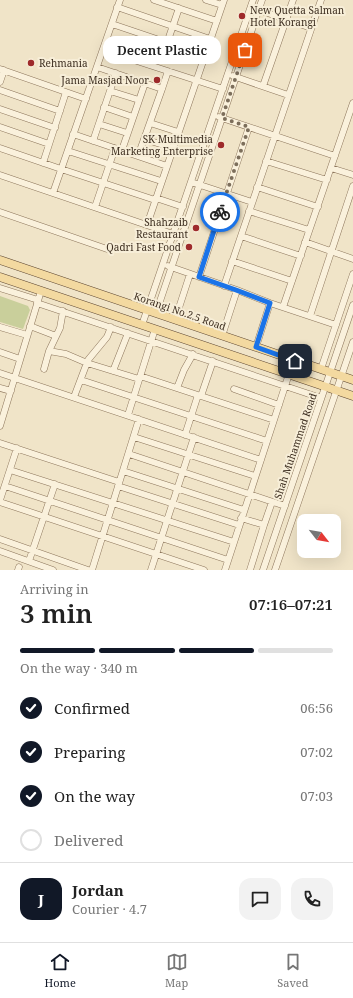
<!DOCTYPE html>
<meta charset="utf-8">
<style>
body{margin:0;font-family:"Noto Serif",serif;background:#f2f2f2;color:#222;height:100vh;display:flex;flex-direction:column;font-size:15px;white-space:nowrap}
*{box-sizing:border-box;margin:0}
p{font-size:13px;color:#767676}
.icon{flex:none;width:22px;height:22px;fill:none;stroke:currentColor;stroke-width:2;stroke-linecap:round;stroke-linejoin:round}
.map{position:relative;height:570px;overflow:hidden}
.side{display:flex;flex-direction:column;background:#fff;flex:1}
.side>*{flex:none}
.needle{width:26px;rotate:121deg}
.fabs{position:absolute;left:297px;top:514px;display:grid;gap:8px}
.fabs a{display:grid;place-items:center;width:44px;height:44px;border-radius:8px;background:#fff;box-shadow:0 4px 16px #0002;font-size:20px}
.pin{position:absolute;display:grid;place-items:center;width:34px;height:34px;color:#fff;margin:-17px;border-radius:8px;box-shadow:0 2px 6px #0006}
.courier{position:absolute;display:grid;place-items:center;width:40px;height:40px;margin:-20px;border:3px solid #1a73e8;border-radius:50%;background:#fff;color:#222;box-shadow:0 1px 5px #0007}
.bubble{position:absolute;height:28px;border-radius:12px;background:#fff;box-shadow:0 4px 16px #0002;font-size:13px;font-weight:600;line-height:28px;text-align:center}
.summary em{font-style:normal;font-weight:600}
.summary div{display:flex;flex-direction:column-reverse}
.summary{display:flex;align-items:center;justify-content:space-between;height:68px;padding:0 20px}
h1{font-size:26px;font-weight:600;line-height:30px}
.bar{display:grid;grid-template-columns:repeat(4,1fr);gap:6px 4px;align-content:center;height:48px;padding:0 20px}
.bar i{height:5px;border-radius:3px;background:#e0e0e0}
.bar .selected{background:#111827}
.bar p{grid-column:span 4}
.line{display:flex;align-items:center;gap:10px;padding:0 20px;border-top:1px solid #e0e0e0}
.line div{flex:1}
.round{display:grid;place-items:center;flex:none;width:42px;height:42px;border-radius:12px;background:#f2f2f2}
ol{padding:0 20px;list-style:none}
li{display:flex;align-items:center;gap:12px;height:44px}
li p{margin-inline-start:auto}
li .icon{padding:4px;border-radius:50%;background:#111827;color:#fff;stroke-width:4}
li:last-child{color:#767676}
li i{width:22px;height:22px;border:2px solid #e0e0e0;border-radius:50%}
.tab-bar{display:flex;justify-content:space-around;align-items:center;height:56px;border-top:1px solid #e0e0e0;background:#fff;font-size:11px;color:#767676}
.tab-bar a{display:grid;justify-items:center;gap:2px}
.tab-bar .selected{color:#111827}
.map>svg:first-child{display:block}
.green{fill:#c9cf9b}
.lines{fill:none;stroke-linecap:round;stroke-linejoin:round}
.minor-casing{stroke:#8d765c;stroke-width:7}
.major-casing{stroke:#5b4430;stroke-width:9}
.minor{stroke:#faf1dc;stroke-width:6}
.major{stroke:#f3d9a0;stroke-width:8}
.done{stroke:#7c6e5b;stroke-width:4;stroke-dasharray:0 7.2}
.route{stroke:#1a73e8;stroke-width:5}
.poi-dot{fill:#9e2a2b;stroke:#f7eed8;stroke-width:1.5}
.labels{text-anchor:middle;stroke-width:4;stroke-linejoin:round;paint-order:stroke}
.poi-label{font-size:10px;fill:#3d2e20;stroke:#f7eed8;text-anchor:end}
.street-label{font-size:10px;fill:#3d2e20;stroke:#f7eed8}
</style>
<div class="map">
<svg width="353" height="570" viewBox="0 0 353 570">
<rect width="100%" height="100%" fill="#f0e4c8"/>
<path class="green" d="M0,296L28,306L30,310L23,329L0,322Z"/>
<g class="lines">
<g class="minor-casing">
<path id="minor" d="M154,0L217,21
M206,0L222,5
M117,7L210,39
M256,9L311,28
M112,24L204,55
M167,43L179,8
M103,50L223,89
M97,67L162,89L138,156
M0,69L86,99
M233,76L288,95
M0,82L4,70
M263,86L293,0
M162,89L168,71
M0,90L60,111
M110,91L139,100
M104,107L133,117
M0,109L55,128
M219,117L335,156
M150,123L178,132
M99,124L127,133
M0,127L49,144
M73,134L167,166
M144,139L173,148
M93,141L116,73
M0,148L61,169L155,200
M122,150L145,83
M68,151L161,181
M266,161L327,180
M43,163L66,92
M331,168L353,175
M0,175L173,234
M191,182L252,202
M257,187L318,207
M53,193L120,0
M156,198L183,207
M95,207L115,148
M249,211L309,230
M0,212L107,249
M147,225L224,0
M241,236L301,256
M305,242L353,259
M232,261L292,281
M168,266L237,290L270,303L336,325
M199,277L249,127
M224,286L321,0
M0,288L38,300
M37,303L321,398
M283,307L353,103
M156,313L262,0
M310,316L353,186
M175,320L190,274
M142,325L253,0
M30,326L56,336
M0,327L27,335
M222,336L237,290
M256,347L270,303
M49,351L66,354L87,363L139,379
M0,352L20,359
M44,369L49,351L60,328L63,311
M321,369L353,274
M113,371L128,333
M0,373L261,460
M140,376L274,420
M81,380L267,441
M0,388L11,391
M177,388L184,370L193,354
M234,389L279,405
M201,396L213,361
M74,397L88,360L107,337L111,327
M128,415L155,329
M0,426L41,291
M185,435L198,395
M134,437L255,476
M0,443L119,482
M129,454L285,506
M10,470L234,542
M123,471L244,510
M5,486L228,560
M118,486L239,525
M0,500L17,448
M0,502L204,570
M241,518L264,525L272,502
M0,539L88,570
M0,551L53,570
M29,561L55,484
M18,570L19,567
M92,570L139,419
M151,570L194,437
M225,570L289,374
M250,570L264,525
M263,570L353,305
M275,570L353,342"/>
</g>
<g class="major-casing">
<path id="major" d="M0,260L353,380
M0,277L353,396"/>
</g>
<use href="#minor" class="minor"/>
<use href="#major" class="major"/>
</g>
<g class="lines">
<path class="done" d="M220,212L249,127L222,118L245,50"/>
<path class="route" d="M220,212L199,277L236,290L270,303L256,347L295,361"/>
</g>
<g class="poi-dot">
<circle cx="242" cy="16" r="4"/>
<circle cx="31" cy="63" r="4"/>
<circle cx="157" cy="80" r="4"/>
<circle cx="221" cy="145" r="4"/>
<circle cx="196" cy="228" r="4"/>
<circle cx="189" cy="247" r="4"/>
</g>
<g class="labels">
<g class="poi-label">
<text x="250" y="14" text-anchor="start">New Quetta Salman<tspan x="250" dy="12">Hotel Korangi</tspan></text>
<text x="39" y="67" text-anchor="start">Rehmania</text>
<text x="149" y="84">Jama Masjad Noor</text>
<text x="213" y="143">SK Multimedia<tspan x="213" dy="12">Marketing Enterprise</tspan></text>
<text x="188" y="226">Shahzaib<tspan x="188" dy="12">Restaurant</tspan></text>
<text x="181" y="251">Qadri Fast Food</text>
</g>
<g class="street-label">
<text transform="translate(180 311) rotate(19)" y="4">Korangi No.2.5 Road</text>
<text transform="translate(295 446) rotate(-71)" y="4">Shah Muhammad Road</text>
</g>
</g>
</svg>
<div class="fabs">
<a><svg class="needle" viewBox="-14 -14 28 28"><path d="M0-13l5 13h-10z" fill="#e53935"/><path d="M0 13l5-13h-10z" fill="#767676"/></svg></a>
</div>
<div class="pin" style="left:245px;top:50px;background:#ea580c"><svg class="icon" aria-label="bag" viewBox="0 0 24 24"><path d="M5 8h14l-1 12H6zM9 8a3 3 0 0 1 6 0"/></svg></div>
<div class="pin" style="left:295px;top:361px;background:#1f2937"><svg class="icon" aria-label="home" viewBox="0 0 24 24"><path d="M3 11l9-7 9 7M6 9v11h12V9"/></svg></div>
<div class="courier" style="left:220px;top:212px"><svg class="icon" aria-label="bike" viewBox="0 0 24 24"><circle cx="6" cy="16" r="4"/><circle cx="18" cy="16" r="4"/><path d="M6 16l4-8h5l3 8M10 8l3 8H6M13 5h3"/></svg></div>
<div class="bubble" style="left:103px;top:36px;width:118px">Decent Plastic</div>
</div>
<section class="side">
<div class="summary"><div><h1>3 min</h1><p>Arriving in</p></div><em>07:16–07:21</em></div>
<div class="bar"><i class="selected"></i><i class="selected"></i><i class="selected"></i><i></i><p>On the way · 340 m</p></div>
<ol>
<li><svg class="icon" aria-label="check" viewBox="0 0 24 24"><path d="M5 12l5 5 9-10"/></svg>Confirmed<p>06:56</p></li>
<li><svg class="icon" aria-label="check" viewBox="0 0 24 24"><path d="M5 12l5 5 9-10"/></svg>Preparing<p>07:02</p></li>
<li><svg class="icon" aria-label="check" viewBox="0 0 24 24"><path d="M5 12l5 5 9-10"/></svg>On the way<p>07:03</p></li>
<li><i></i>Delivered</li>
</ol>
<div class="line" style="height:72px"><b class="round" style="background:#111827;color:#fff">J</b><div><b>Jordan</b><p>Courier · 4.7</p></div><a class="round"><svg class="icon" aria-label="chat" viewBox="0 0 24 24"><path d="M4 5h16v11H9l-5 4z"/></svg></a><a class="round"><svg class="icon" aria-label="phone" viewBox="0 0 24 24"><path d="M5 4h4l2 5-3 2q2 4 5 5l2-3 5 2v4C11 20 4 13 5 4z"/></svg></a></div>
</section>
<nav class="tab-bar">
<a class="selected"><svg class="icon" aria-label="home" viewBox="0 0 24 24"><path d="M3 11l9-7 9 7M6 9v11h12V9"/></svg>Home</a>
<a><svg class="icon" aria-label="map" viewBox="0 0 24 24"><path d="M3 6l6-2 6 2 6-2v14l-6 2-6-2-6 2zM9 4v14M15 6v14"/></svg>Map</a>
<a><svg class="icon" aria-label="saved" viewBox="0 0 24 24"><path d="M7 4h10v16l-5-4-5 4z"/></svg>Saved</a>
</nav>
